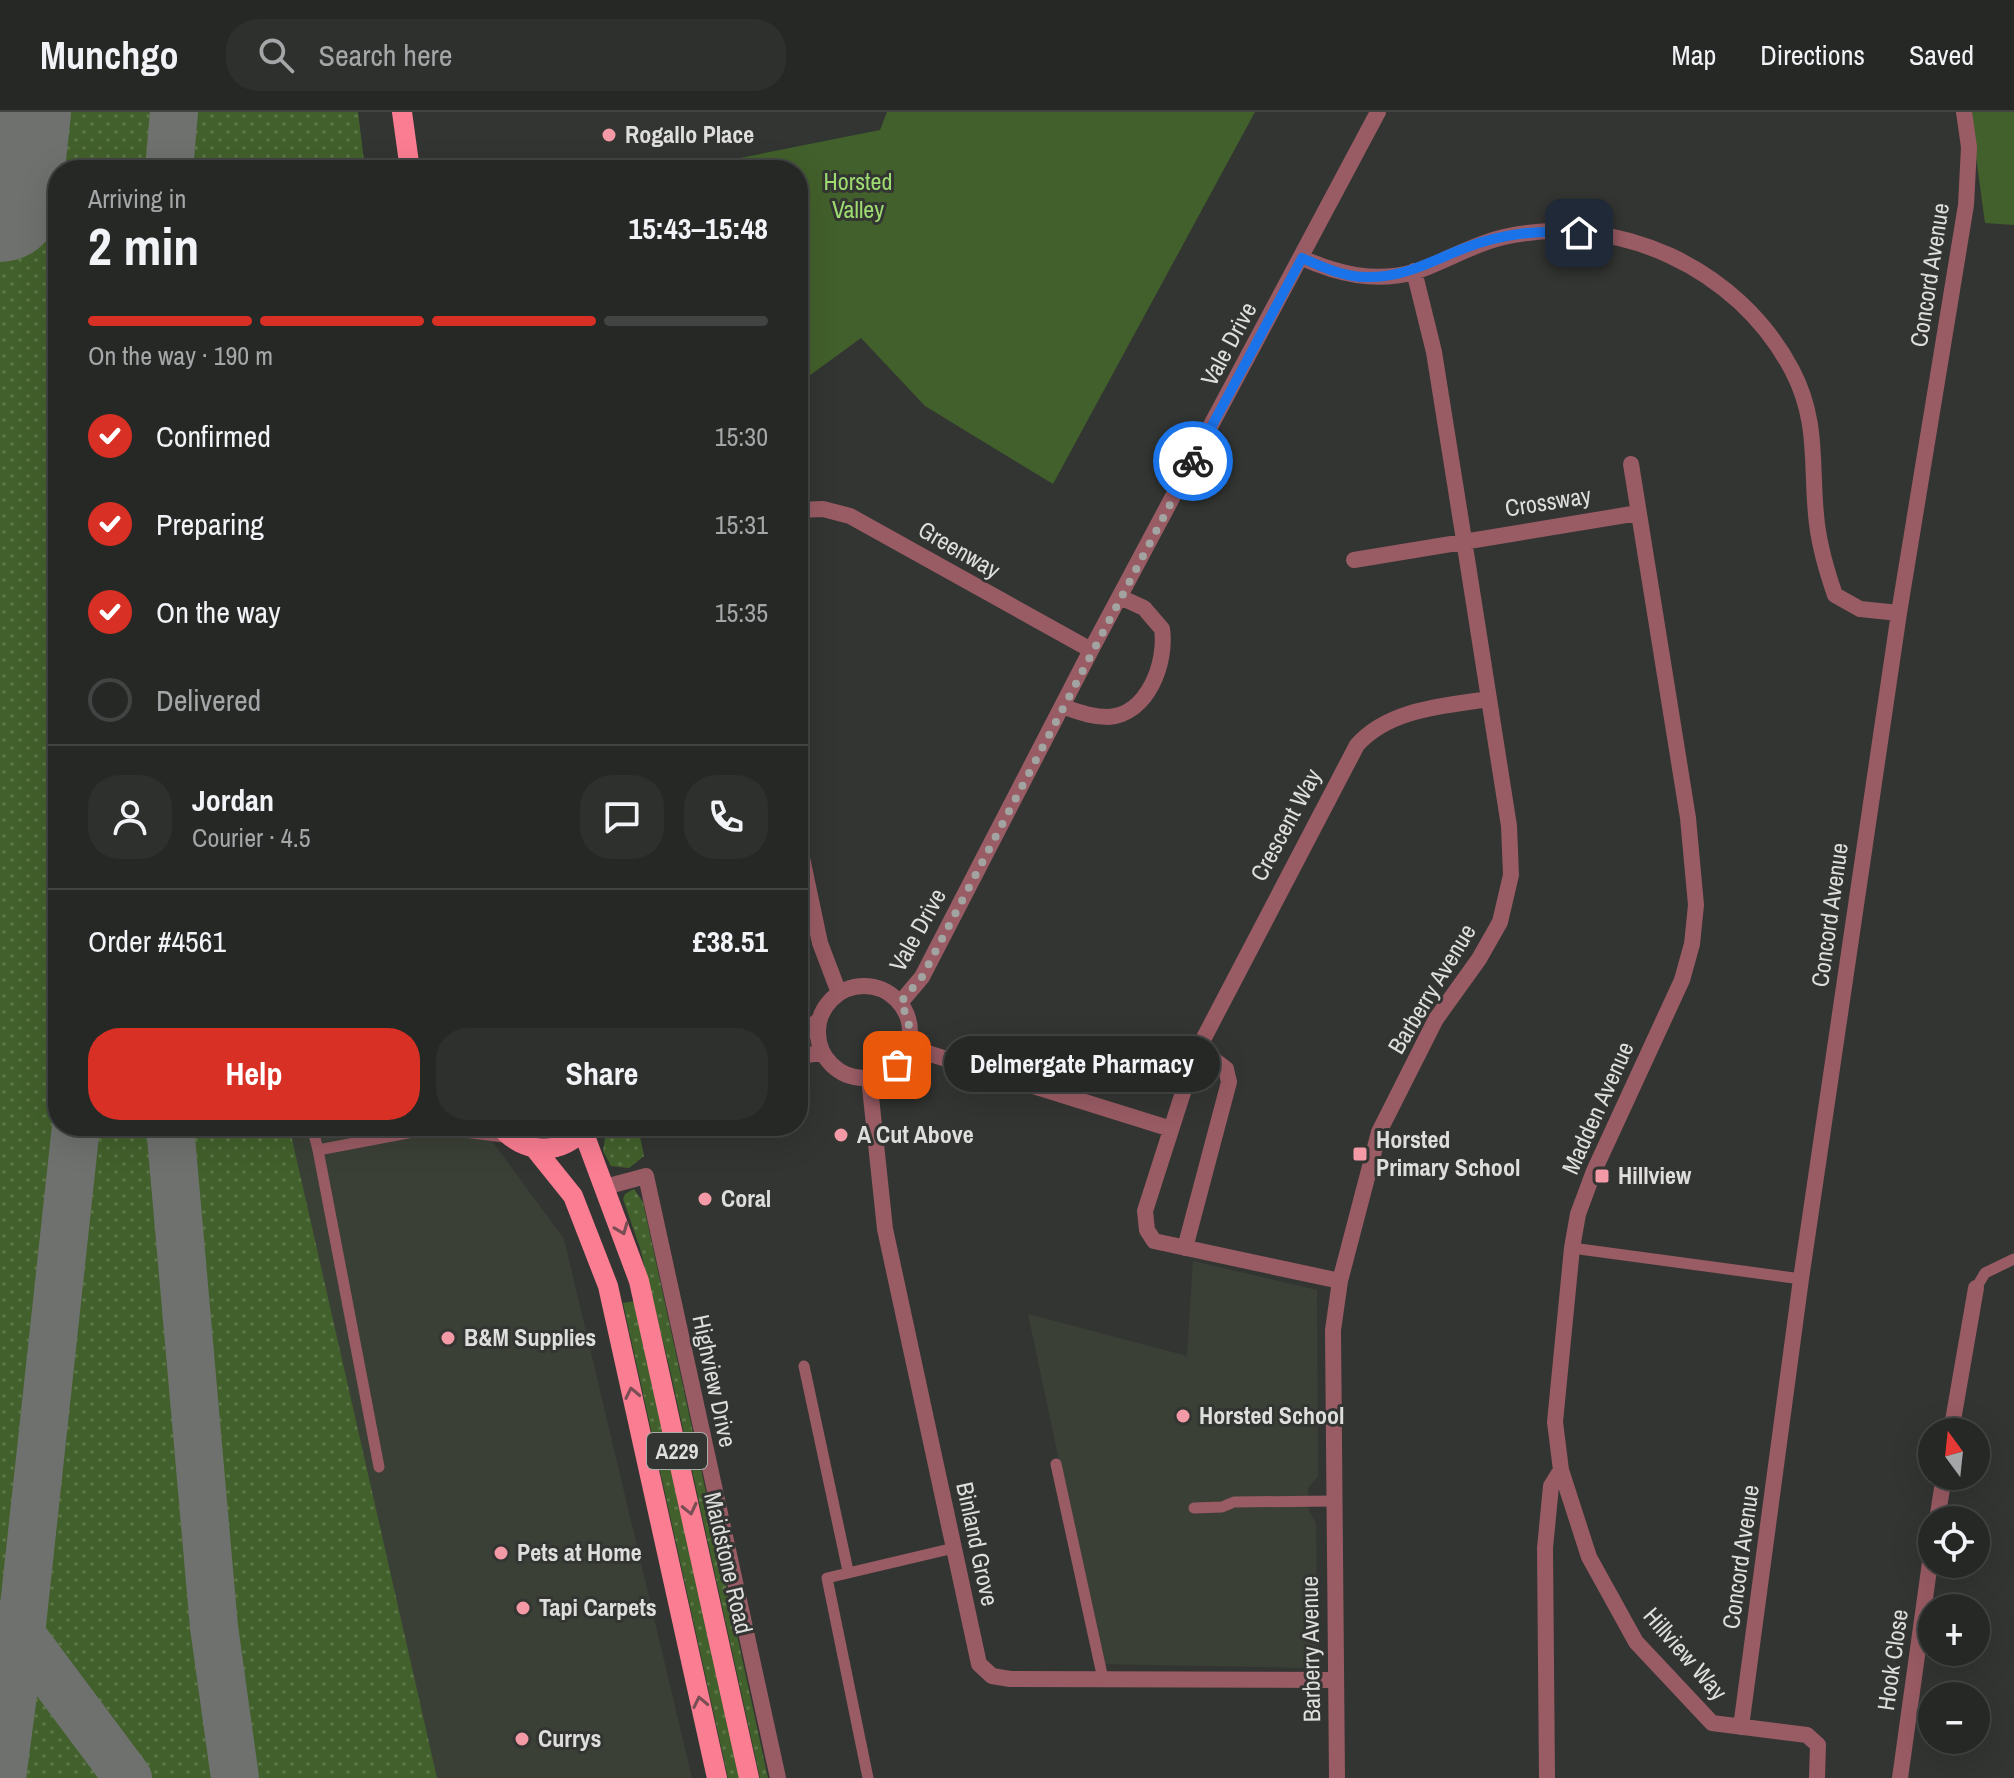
<!DOCTYPE html>
<meta charset="utf-8">
<style>
body{margin:0;font-family:"Archivo Narrow",sans-serif;background:#2e302e;color:#f1f3f6;height:100vh;display:flex;flex-direction:column;font-size:30px;white-space:nowrap}
*{box-sizing:border-box;margin:0}
p{font-size:26px;color:#a4a6a7}
.icon{flex:none;width:44px;height:44px;fill:none;stroke:currentColor;stroke-width:2;stroke-linecap:round;stroke-linejoin:round}
.map{position:relative;flex:1;overflow:hidden}
.panel{position:absolute;left:48px;top:48px;width:760px;height:976px;display:flex;flex-direction:column;background:#262826;border-radius:32px;box-shadow:0 8px 32px #0002,0 0 0 2px #424443}
.panel>*{flex:none}
.needle{width:52px;rotate:345deg}
.controls{position:absolute;left:1918px;top:1306px;display:grid;gap:16px}
.controls a{display:grid;place-items:center;width:72px;height:72px;border-radius:50%;background:#262826;box-shadow:0 8px 32px #0002,0 0 0 2px #424443;font-size:40px}
.pin{position:absolute;display:grid;place-items:center;width:68px;height:68px;color:#fff;margin:-34px;border-radius:16px;box-shadow:0 4px 12px #0006}
.courier{position:absolute;display:grid;place-items:center;width:80px;height:80px;margin:-40px;border:6px solid #1a73e8;border-radius:50%;background:#fff;color:#222;box-shadow:0 2px 10px #0007}
.bubble{position:absolute;height:56px;border-radius:28px;background:#262826;box-shadow:0 8px 32px #0002,0 0 0 2px #424443;font-size:26px;font-weight:700;line-height:56px;text-align:center}
.headline em{font-style:normal;font-weight:700}
.headline div{display:flex;flex-direction:column-reverse}
.headline{display:flex;align-items:center;justify-content:space-between;height:136px;padding:0 40px}
h1{font-size:52px;font-weight:700;line-height:60px}
.bar{display:grid;grid-template-columns:repeat(4,1fr);gap:12px 8px;align-content:center;height:96px;padding:0 40px}
.bar i{height:10px;border-radius:6px;background:#424443}
.bar .active{background:#d93025}
.bar p{grid-column:span 4}
.line{display:flex;align-items:center;gap:20px;padding:0 40px;border-top:2px solid #424443}
.line div{flex:1}
.round{display:grid;place-items:center;flex:none;width:84px;height:84px;border-radius:32px;background:#2e302e}
ol{padding:0 40px;list-style:none}
li{display:flex;align-items:center;gap:24px;height:88px}
li p{margin-inline-start:auto}
li .icon{padding:8px;border-radius:50%;background:#d93025;color:#fff;stroke-width:4}
li:last-child{color:#a4a6a7}
li i{width:44px;height:44px;border:4px solid #424443;border-radius:50%}
.primary-button{display:flex;gap:16px;margin-top:auto;padding:16px 40px}
.primary-button a{flex:1;height:92px;border-radius:32px;background:#d93025;color:#fff;font-size:32px;font-weight:700;line-height:92px;text-align:center}
.primary-button a+a{background:#2e302e;color:#f1f3f6}
header{display:flex;align-items:center;gap:48px;box-sizing:border-box;height:112px;padding:0 40px;background:#262826;border-bottom:2px solid #424443}
header strong{font-size:38px}
nav{display:flex;gap:44px;margin-inline-start:auto;font-size:28px}
.search{width:560px;height:72px;background:#2e302e;display:flex;align-items:center;gap:20px;box-sizing:border-box;padding:0 28px;border-radius:32px;color:#a4a6a7;font-size:30px}
.map>svg:first-child{display:block}
.built{fill:#3b4037}
.grass{fill:url(#grass-dots)}
.green{fill:#42602b}
.lines{fill:none;stroke-linecap:round;stroke-linejoin:round}
.taxiway{stroke:#6f716e;stroke-width:48}
.runway{stroke:#6f716e;stroke-width:122}
.service{stroke:#995b64;stroke-width:11}
.minor{stroke:#995b64;stroke-width:16}
.primary{stroke:#fb7d92;stroke-width:20}
.oneway{stroke:#794e54}
.done{stroke:#a2a4a1;stroke-width:8;stroke-dasharray:0 14.4}
.route{stroke:#1a73e8;stroke-width:10}
.poi-dot{fill:#f49aa6;stroke:#333532;stroke-width:3}
.labels{text-anchor:middle;stroke-width:6;stroke-linejoin:round;paint-order:stroke}
.shield{fill:#333532;stroke:#abacaa;stroke-width:2}
.shield-label{font-size:22px;font-weight:bold;fill:#dedfdd}
.poi-label{font-size:24px;font-weight:bold;fill:#dedfdd;stroke:#333532;text-anchor:start}
.park-label{font-size:24px;fill:#9edc71;stroke:#333532}
.street-label{font-size:24px;fill:#dedfdd;stroke:#333532}
</style>
<header>
<strong>Munchgo</strong>
<div class="search"><svg class="icon" aria-label="search" viewBox="0 0 24 24"><circle cx="10" cy="10" r="6"/><path d="M15 15l6 6"/></svg>Search here</div>
<nav><a>Map</a><a>Directions</a><a>Saved</a></nav>
</header>
<div class="map">
<svg width="2014" height="1666" viewBox="0 0 2014 1666">
<defs>
<pattern id="grass-dots" width="8" height="8" patternUnits="userSpaceOnUse" patternTransform="scale(2)"><rect width="8" height="8" fill="#42602b"/><path d="M2 2h.1M6 6h.1" fill="none" stroke="#5d7649" stroke-width="1.8" stroke-linecap="round"/></pattern>
</defs>
<rect width="100%" height="100%" fill="#333532"/>
<path class="built" d="M0,0H358L365,58H58V1014H481L564,1127L692,1666H0Z
M1193,1149L1317,1178L1318,1364L1308,1376L1309,1399L1316,1411L1318,1545L1307,1556L1102,1552L1028,1202L1187,1244Z"/>
<path class="grass" d="M0,0H358L365,58H58V1014H289L437,1666H0Z
M607,1014H638L644,1044L629,1056L611,1054L603,1039Z
M634,1077L643,1090L768,1666H760L670,1258L640,1136L623,1087L625,1082Z
M635,1189L740,1666H728L623,1191Z"/>
<path class="green" d="M887,0H1255L1053,372L925,294L861,226L798,272V58H680L880,18Z
M1970,0H2014V113L1985,111Z"/>
<g class="lines">
<path class="taxiway" d="M169,58L174,0
M170,1014L214,1515L235,1666
M11,1509L128,1666
M2,1666L21,1522L76,1014"/>
<path class="runway" d="M0,89L10,0"/>
<path class="service" d="M312,1014L318,1038
M1572,1136L1801,1167
M1976,1176L1985,1161L2014,1147
M804,1254L848,1459
M1056,1352L1103,1567
M379,1355L318,1038L434,1016L511,1026
M1194,1396L1222,1395L1234,1390L1333,1389
M868,1666L827,1466L954,1436"/>
<path class="minor" d="M1302,146C1338,162 1375,171 1414,160C1445,150 1472,132 1504,125C1618,100 1738,156 1792,258C1820,311 1810,356 1817,412C1820,436 1827,460 1835,483L1860,497L1899,501
M798,398L823,397L850,404L1091,538
M1354,448L1638,401
M1064,595C1079,600 1092,605 1108,605C1148,603 1167,550 1162,517L1144,496L1120,485
M798,727L820,831L839,881
M818 920a46 46 0 1 1 92 0a46 46 0 1 1-92 0Z
M900,891L922,865L1091,538L1378,0
M798,927L820,907
M908,935L1168,1016
M798,944L822,941
M869,966L885,1117L979,1552L992,1564L1010,1567L1335,1568
M605,1075L646,1064L778,1666
M1185,1136L1229,970L1226,957L1214,948L1195,943
M1340,1169L1154,1129L1147,1118L1145,1099L1195,943L1357,633C1389,597 1443,594 1489,587
M1951,1320L1976,1176
M1561,1358L1589,1445L1636,1530L1712,1611L1807,1623L1818,1633L1817,1666
M1937,1408L1944,1364
M1741,1615L1801,1167L1899,501L1966,93L1969,35L1964,0
M1337,1666L1333,1218L1340,1169L1379,1020L1436,907L1479,847L1500,810L1511,763L1509,714L1464,428L1434,240L1414,159
M1547,1666L1545,1436L1551,1374L1561,1358L1555,1310L1572,1136L1578,1102L1594,1059L1682,868L1692,832L1696,793L1688,706L1631,352
M1900,1666L1932,1436"/>
<path class="primary" d="M402,0L410,58
M500,1014C523,1043 564,1045 586,1014
M583,1019L639,1169L749,1666
M536,1038L573,1084L608,1174L717,1666"/>
</g>
<defs><path id="oneway-chevron" d="M-2-3.5L2.5 0L-2 3.5" fill="none" stroke-width="1.6" stroke-linecap="round" stroke-linejoin="round" transform="scale(2)"/></defs>
<g class="oneway">
<use href="#oneway-chevron" transform="translate(622 1117) rotate(68)"/>
<use href="#oneway-chevron" transform="translate(632 1281) rotate(-102)"/>
<use href="#oneway-chevron" transform="translate(690 1397) rotate(77)"/>
<use href="#oneway-chevron" transform="translate(700 1590) rotate(-102)"/>
</g>
<g class="lines">
<path class="done" d="M897,953C912,933 914,913 900,891L922,865L1193,349"/>
<path class="route" d="M1193,349L1302,146C1322,155 1344,165 1366,165C1404,166 1431,149 1465,136C1500,122 1541,117 1579,121"/>
</g>
<g class="poi-dot">
<circle cx="609" cy="23" r="8"/>
<circle cx="841" cy="1023" r="8"/>
<rect x="1352" y="1034" width="16" height="16" rx="4"/>
<rect x="1594" y="1056" width="16" height="16" rx="4"/>
<circle cx="705" cy="1087" r="8"/>
<circle cx="448" cy="1226" r="8"/>
<circle cx="1183" cy="1304" r="8"/>
<circle cx="501" cy="1441" r="8"/>
<circle cx="523" cy="1496" r="8"/>
<circle cx="522" cy="1627" r="8"/>
</g>
<g class="labels">
<rect class="shield" x="647" y="1321" width="60" height="36" rx="6"/>
<g class="shield-label">
<text x="677" y="1347">A229</text>
</g>
<g class="poi-label">
<text x="625" y="31">Rogallo Place</text>
<text x="857" y="1031">A Cut Above</text>
<text x="1376" y="1036">Horsted<tspan x="1376" dy="28">Primary School</tspan></text>
<text x="1618" y="1072">Hillview</text>
<text x="721" y="1095">Coral</text>
<text x="464" y="1234">B&amp;M Supplies</text>
<text x="1199" y="1312">Horsted School</text>
<text x="517" y="1449">Pets at Home</text>
<text x="539" y="1504">Tapi Carpets</text>
<text x="538" y="1635">Currys</text>
</g>
<g class="park-label">
<text x="858" y="78">Horsted<tspan x="858" dy="28">Valley</tspan></text>
</g>
<g class="street-label">
<text transform="translate(1930 163) rotate(-81)" y="8">Concord Avenue</text>
<text transform="translate(1229 232) rotate(-62)" y="8">Vale Drive</text>
<text transform="translate(1548 390) rotate(-9)" y="8">Crossway</text>
<text transform="translate(959 438) rotate(30)" y="8">Greenway</text>
<text transform="translate(1286 713) rotate(-62)" y="8">Crescent Way</text>
<text transform="translate(1830 803) rotate(-82)" y="8">Concord Avenue</text>
<text transform="translate(918 818) rotate(-61)" y="8">Vale Drive</text>
<text transform="translate(1432 877) rotate(-59)" y="8">Barberry Avenue</text>
<text transform="translate(1598 996) rotate(-66)" y="8">Madden Avenue</text>
<text transform="translate(714 1269) rotate(78)" y="8">Highview Drive</text>
<text transform="translate(977 1432) rotate(78)" y="8">Binland Grove</text>
<text transform="translate(1741 1445) rotate(-82)" y="8">Concord Avenue</text>
<text transform="translate(728 1451) rotate(77)" y="8">Maidstone Road</text>
<text transform="translate(1311 1537) rotate(-91)" y="8">Barberry Avenue</text>
<text transform="translate(1685 1542) rotate(49)" y="8">Hillview Way</text>
<text transform="translate(1893 1548) rotate(-82)" y="8">Hook Close</text>
</g>
</g>
</svg>
<div class="controls">
<a><svg class="needle" viewBox="-14 -14 28 28"><path d="M0-13l5 13h-10z" fill="#e53935"/><path d="M0 13l5-13h-10z" fill="#a4a6a7"/></svg></a>
<a><svg class="icon" aria-label="locate" viewBox="0 0 24 24"><circle cx="12" cy="12" r="6"/><path d="M12 2v4M12 18v4M2 12h4M18 12h4"/></svg></a>
<a>+</a>
<a>−</a>
</div>
<div class="pin" style="left:897px;top:953px;background:#ea580c"><svg class="icon" aria-label="bag" viewBox="0 0 24 24"><path d="M5 8h14l-1 12H6zM9 8a3 3 0 0 1 6 0"/></svg></div>
<div class="pin" style="left:1579px;top:121px;background:#1f2937"><svg class="icon" aria-label="home" viewBox="0 0 24 24"><path d="M3 11l9-7 9 7M6 9v11h12V9"/></svg></div>
<div class="courier" style="left:1193px;top:349px"><svg class="icon" aria-label="bike" viewBox="0 0 24 24"><circle cx="6" cy="16" r="4"/><circle cx="18" cy="16" r="4"/><path d="M6 16l4-8h5l3 8M10 8l3 8H6M13 5h3"/></svg></div>
<div class="bubble" style="left:944px;top:924px;width:276px">Delmergate Pharmacy</div>
<section class="panel">
<div class="headline"><div><h1>2 min</h1><p>Arriving in</p></div><em>15:43–15:48</em></div>
<div class="bar"><i class="active"></i><i class="active"></i><i class="active"></i><i></i><p>On the way · 190 m</p></div>
<ol>
<li><svg class="icon" aria-label="check" viewBox="0 0 24 24"><path d="M5 12l5 5 9-10"/></svg>Confirmed<p>15:30</p></li>
<li><svg class="icon" aria-label="check" viewBox="0 0 24 24"><path d="M5 12l5 5 9-10"/></svg>Preparing<p>15:31</p></li>
<li><svg class="icon" aria-label="check" viewBox="0 0 24 24"><path d="M5 12l5 5 9-10"/></svg>On the way<p>15:35</p></li>
<li><i></i>Delivered</li>
</ol>
<div class="line" style="height:144px"><a class="round"><svg class="icon" aria-label="person" viewBox="0 0 24 24"><circle cx="12" cy="8" r="4"/><path d="M4 21q1-7 8-7t8 7"/></svg></a><div><b>Jordan</b><p>Courier · 4.5</p></div><a class="round"><svg class="icon" aria-label="chat" viewBox="0 0 24 24"><path d="M4 5h16v11H9l-5 4z"/></svg></a><a class="round"><svg class="icon" aria-label="phone" viewBox="0 0 24 24"><path d="M5 4h4l2 5-3 2q2 4 5 5l2-3 5 2v4C11 20 4 13 5 4z"/></svg></a></div>
<div class="line" style="height:104px"><div>Order #4561</div><b>£38.51</b></div>
<div class="primary-button"><a>Help</a><a>Share</a></div>
</section>
</div>
